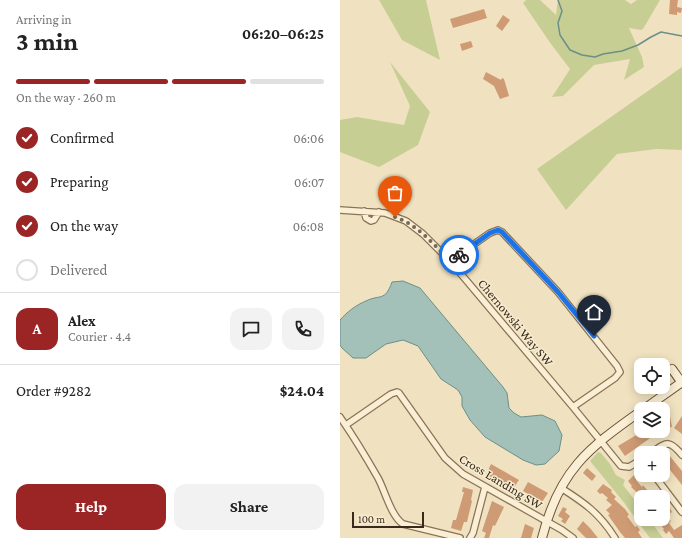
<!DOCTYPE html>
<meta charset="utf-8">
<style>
body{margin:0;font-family:"Crimson Pro",serif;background:#f2f2f2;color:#222;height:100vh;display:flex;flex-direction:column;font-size:15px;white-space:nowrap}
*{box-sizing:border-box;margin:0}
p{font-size:13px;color:#767676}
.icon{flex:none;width:22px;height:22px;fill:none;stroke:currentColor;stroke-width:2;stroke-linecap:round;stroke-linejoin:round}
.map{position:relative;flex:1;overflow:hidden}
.side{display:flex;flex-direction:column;background:#fff;width:340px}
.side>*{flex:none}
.controls{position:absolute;left:294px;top:358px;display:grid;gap:8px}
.controls a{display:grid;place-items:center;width:36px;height:36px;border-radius:8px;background:#fff;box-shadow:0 2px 10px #0003;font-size:20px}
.scale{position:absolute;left:12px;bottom:10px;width:72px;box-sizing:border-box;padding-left:4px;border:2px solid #382a1c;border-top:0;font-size:11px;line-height:14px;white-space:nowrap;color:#382a1c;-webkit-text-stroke:3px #f7ecd0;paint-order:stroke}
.pin{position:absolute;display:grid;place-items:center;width:34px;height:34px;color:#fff;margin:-41px -17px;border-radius:50% 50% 50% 0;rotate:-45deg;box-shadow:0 0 4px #0007}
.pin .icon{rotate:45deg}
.courier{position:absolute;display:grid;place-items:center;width:40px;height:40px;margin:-20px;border:3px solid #1a73e8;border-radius:50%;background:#fff;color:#222;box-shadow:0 1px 5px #0007}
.headline em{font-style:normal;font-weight:700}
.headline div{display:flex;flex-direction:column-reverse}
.headline{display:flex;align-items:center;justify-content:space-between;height:68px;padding:0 16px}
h1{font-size:26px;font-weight:700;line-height:30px}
.bar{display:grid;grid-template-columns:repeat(4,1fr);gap:6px 4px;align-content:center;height:48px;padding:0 16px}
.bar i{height:5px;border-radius:3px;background:#e0e0e0}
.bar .on{background:#9b2525}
.bar p{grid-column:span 4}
.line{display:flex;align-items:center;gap:10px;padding:0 16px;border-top:1px solid #e0e0e0}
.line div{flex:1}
.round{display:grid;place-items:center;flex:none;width:42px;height:42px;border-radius:12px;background:#f2f2f2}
ol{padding:0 16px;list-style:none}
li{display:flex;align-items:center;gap:12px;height:44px}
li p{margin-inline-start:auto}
li .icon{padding:4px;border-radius:50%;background:#9b2525;color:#fff;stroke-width:4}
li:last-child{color:#767676}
li i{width:22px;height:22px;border:2px solid #e0e0e0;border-radius:50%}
.primary-button{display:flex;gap:8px;margin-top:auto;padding:8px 16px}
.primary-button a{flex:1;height:46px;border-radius:12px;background:#9b2525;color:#fff;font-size:16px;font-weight:700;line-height:46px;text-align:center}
.primary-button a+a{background:#f2f2f2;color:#222}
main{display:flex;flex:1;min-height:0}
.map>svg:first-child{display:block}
.green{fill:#c7ce94}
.water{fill:#a3c1b9;stroke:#6a9087}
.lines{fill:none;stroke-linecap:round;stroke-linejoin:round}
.stream{stroke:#6a9087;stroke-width:1.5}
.building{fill:#cf9b74}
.street-casing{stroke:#897357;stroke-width:8}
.secondary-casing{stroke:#6b533b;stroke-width:10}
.street{stroke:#faefd4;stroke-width:5.5}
.secondary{stroke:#faefd4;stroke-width:8}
.done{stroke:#786a55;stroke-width:4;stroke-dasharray:0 7.2}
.route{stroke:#1a73e8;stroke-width:5}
.labels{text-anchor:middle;stroke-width:3;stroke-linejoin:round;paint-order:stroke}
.street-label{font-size:13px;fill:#382a1c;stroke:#f7ecd0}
</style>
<main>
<section class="side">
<div class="headline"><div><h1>3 min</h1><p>Arriving in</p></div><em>06:20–06:25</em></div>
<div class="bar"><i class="on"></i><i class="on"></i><i class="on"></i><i></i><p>On the way · 260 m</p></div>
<ol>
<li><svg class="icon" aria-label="check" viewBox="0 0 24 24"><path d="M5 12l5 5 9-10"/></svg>Confirmed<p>06:06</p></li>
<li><svg class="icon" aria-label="check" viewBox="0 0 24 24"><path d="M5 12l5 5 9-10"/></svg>Preparing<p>06:07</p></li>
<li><svg class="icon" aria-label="check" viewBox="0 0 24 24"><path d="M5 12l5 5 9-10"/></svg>On the way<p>06:08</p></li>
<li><i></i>Delivered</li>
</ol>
<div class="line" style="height:72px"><b class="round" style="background:#9b2525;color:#fff">A</b><div><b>Alex</b><p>Courier · 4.4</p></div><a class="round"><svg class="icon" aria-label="chat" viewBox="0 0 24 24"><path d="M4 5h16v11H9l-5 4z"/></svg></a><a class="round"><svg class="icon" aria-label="phone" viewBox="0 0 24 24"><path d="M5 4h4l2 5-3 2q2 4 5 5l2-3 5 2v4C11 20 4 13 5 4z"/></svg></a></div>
<div class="line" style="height:52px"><div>Order #9282</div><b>$24.04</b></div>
<div class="primary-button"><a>Help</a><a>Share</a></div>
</section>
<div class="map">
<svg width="342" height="538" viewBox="0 0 342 538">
<rect width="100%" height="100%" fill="#f0e2c0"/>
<path class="green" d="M39,0H86L100,60L62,40Z
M186,0H200L216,15L218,0H285L291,4L297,0H320L303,29L301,30L289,28L302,57L304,67L284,80L290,59L254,65L223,96L212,97L230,69L211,44L183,3Z
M50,62L90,112L78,145L39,167L0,152V120L17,117L64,125L70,106Z
M342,67V150L316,149L277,154L226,210L197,169Z
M258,452L261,453L270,464L276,475L285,480L283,485L301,508V519H309L323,538H310L282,500L250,461Z"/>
<path class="water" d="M63,281L80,288L163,387L167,393L169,408L174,413L181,417L202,415L215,421L222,435L219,451L205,464L196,465L183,460L145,437L130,420L122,406V397L118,390L101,379L78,346L63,340L46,344L26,358H13L2,348L0,345V320C7,312 16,305 26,301C40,294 45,302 52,282Z"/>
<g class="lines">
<path class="stream" d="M218,0L222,11L218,23L220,35L230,50L242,55L255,57L263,54L282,51L298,45L311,37L321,32L342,36"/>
</g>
<path class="building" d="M330,0H338L337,7L342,8L341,13L337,12V15L329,14Z
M144,9L147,18L113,28L110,19Z
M163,15L170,20L162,31L156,26Z
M131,41L133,47L122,51L120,44Z
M146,72L161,80L162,78L164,79L169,96L160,99L154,86L143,79Z
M330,416L332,427L323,428V417Z
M342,416V434L334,428Z
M303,431H320L285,456L278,446Z
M323,450L328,457L329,455L342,471V485L323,461Z
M151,464L179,480L172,490L146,475Z
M247,468L256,476L252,481L243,473Z
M294,475L298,479L296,480L302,487L303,485L313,497H302L291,487L292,486L288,481Z
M188,482L208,493L202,502L183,491Z
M263,484L272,490L271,492L276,497L274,499L285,509L289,515L287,516L295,527L297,526L300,530L298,532L302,538H285L280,532L268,515L270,514L266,510L272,505L266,500L268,498L262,493L260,494L257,491Z
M123,487L133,490L131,500L132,501L127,522H124L121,531L111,528L113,520H116L124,492H122Z
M152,501L164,507L155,526L153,525L149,538H144L146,533L142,531Z
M327,502L332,512L326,516L331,521L329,523L334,530L342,525V538H334L329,531L326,534L323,530L324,529L320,524L323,521V505Z
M223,507L227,509L225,512L230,516L225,524L221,521L223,519L218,516Z
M243,521L250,528L258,538H246L237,529Z
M185,524L194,528L191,538H181Z"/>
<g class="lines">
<g class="street-casing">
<path id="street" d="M0,210L45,213L66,221L83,234L110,261L233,407L281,466L289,467L301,460
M24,211L26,218L31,221L34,220L39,212
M110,261L150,233L158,230L162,232L218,292L277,366L280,372L275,378L233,407
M0,417C14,437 26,457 38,478C45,491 51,516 63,524L120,538
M6,425L51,394L57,392L59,393L105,458L123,474L222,530L233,538
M311,453C327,442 329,439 342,455
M314,475L342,512
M221,488C245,503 260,514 275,538
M130,538L133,533L145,487"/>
</g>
<g class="secondary-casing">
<path id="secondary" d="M332,369L342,383
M304,409L342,382
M202,538C219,471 247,449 301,411"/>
</g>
<use href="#street" class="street"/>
<use href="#secondary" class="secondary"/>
</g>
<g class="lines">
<path class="done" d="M55,217C78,225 93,244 110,261L119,255"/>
<path class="route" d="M119,255L150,233L158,230L162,232L218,292L254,336"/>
</g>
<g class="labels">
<g class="street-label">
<text transform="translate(176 322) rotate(50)" y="5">Chernowski Way SW</text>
<text transform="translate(161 481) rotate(31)" y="5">Cross Landing SW</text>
</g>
</g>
</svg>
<div class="controls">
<a><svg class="icon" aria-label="locate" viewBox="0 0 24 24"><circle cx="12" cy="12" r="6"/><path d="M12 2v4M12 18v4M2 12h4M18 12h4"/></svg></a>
<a><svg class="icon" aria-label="layers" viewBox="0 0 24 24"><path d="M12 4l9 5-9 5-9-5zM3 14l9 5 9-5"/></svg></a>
<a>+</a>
<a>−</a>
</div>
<div class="scale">100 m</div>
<div class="pin" style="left:55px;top:217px;background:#ea580c"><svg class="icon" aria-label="bag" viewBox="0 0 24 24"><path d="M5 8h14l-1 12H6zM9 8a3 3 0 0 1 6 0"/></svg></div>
<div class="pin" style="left:254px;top:336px;background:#1f2937"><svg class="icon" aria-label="home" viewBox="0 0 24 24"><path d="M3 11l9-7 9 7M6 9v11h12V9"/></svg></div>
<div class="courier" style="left:119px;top:255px"><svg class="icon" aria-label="bike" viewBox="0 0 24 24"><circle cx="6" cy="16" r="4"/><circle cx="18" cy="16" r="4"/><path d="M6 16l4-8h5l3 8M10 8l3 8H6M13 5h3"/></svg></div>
</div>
</main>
